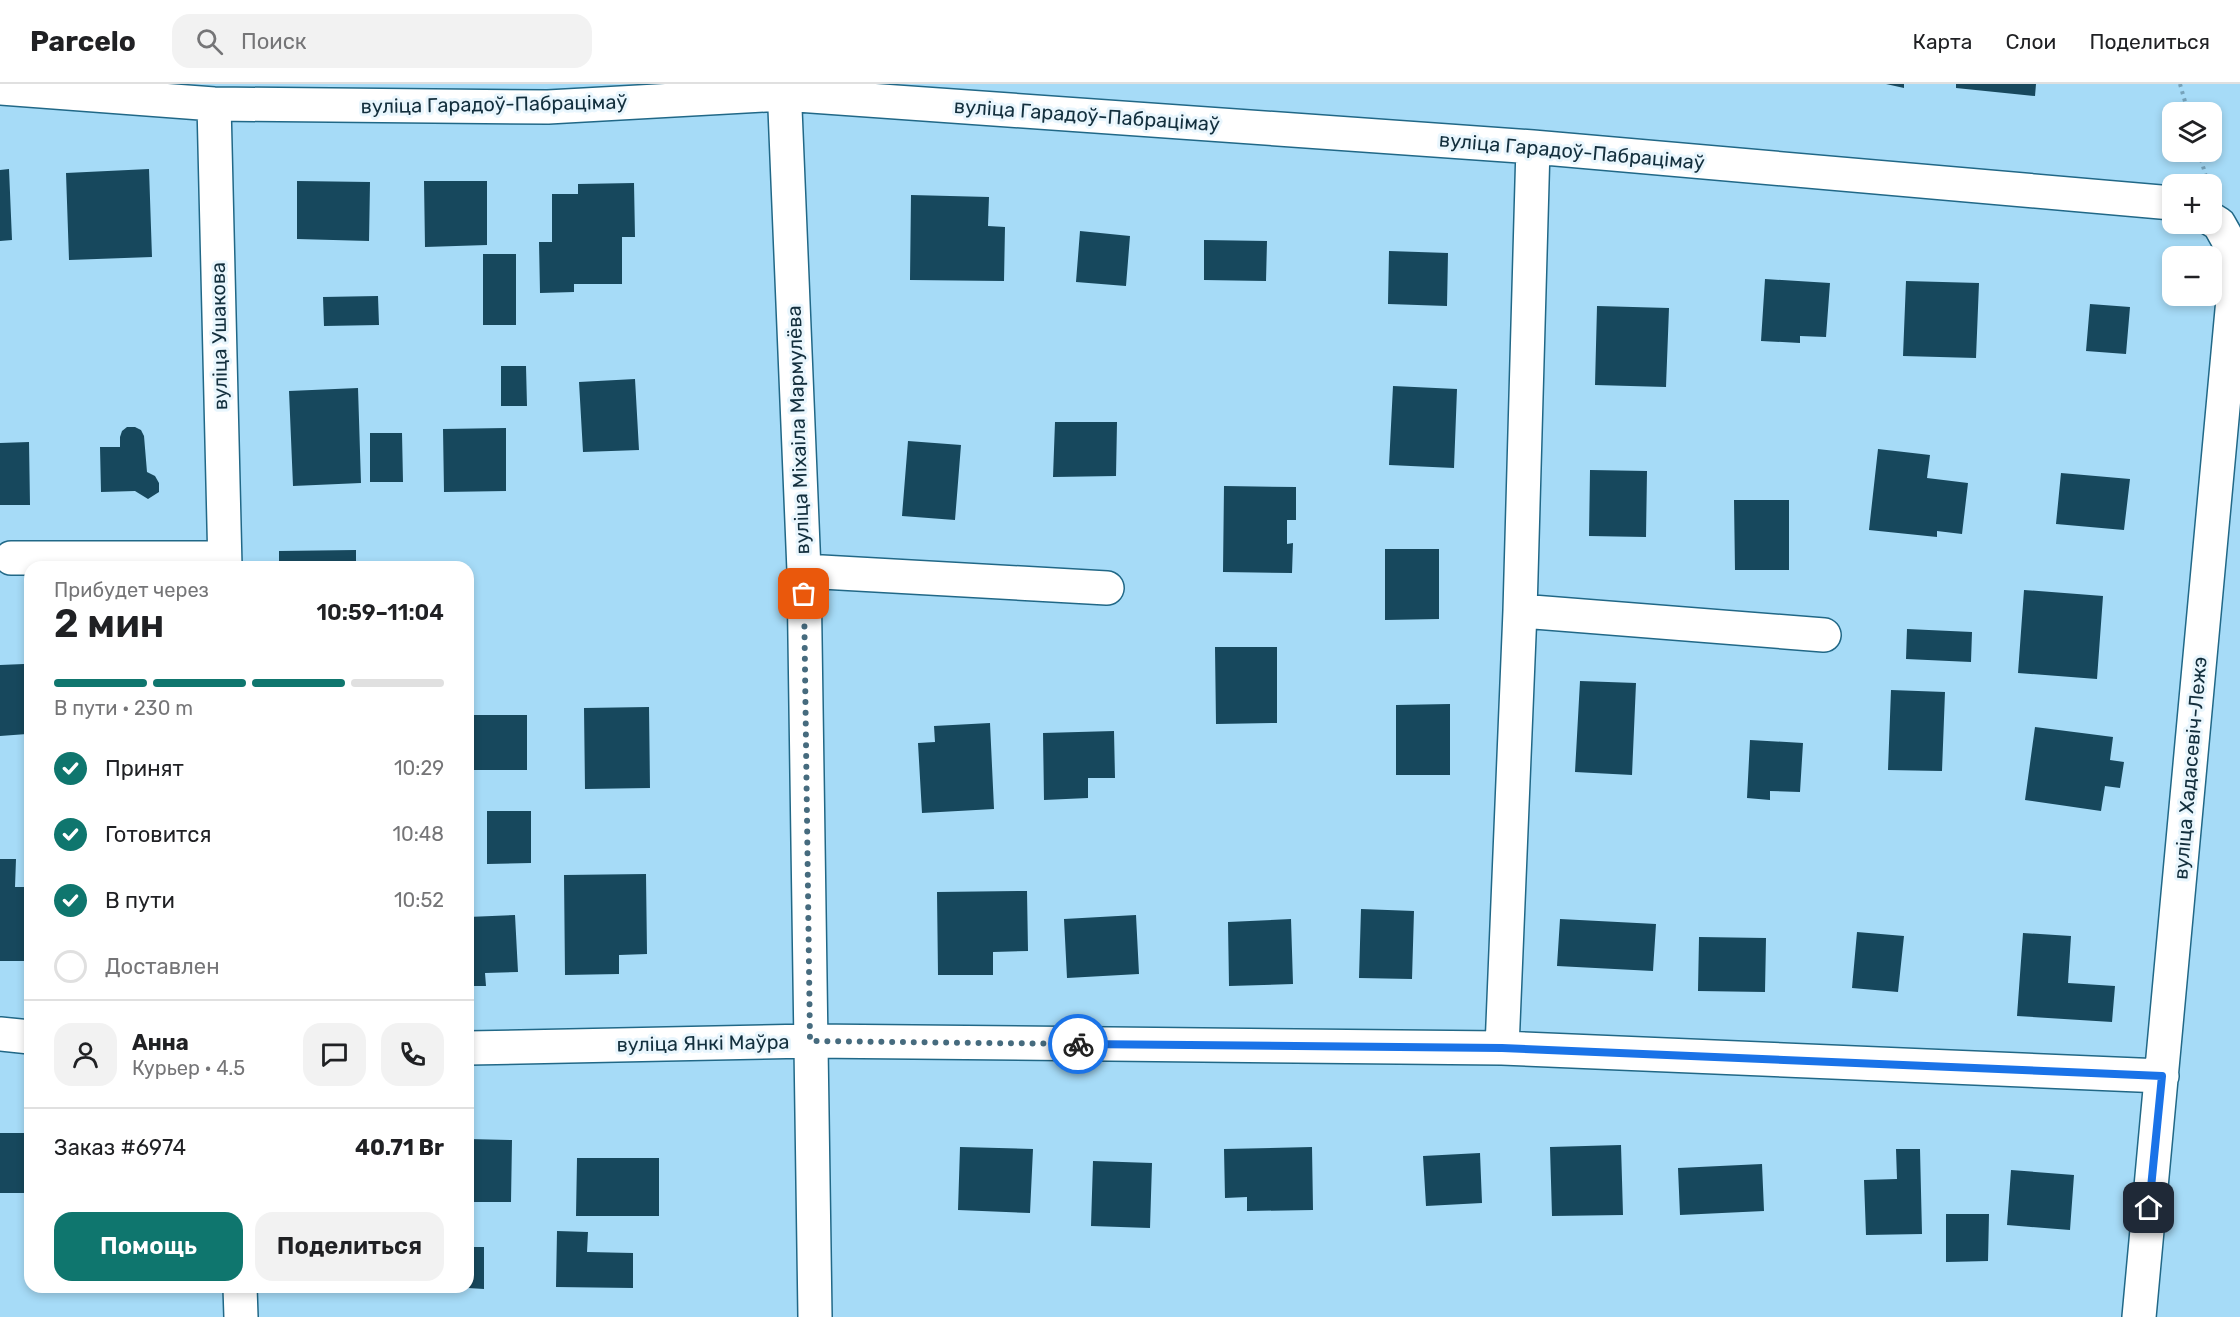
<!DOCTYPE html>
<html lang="ru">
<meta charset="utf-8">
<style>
body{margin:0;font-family:Rubik,sans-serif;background:#f2f2f2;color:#202124;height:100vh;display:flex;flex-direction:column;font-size:22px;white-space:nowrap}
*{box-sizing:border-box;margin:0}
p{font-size:20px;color:#757577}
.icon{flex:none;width:33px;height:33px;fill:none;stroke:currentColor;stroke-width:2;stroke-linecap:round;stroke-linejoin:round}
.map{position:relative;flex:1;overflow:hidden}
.sheet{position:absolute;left:24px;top:477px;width:450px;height:732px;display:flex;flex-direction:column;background:#fff;border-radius:18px;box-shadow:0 3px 9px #0003}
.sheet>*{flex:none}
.tools{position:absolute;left:2162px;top:18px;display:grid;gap:12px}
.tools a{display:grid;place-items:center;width:60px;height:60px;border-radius:12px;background:#fff;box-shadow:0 3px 9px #0003;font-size:30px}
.pin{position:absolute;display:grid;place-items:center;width:51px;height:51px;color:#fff;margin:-26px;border-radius:12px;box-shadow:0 3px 9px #0006}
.courier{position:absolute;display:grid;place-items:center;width:60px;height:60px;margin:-30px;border:4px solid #1a73e8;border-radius:50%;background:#fff;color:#222;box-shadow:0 2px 8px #0007}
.overview em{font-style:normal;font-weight:600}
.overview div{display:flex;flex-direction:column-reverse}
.overview{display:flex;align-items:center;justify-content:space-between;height:102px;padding:0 30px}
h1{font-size:39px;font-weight:600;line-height:45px}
.bar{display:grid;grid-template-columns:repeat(4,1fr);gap:9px 6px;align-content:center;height:72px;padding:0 30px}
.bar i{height:8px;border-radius:4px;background:#e0e0e0}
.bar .on{background:#0f766e}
.bar p{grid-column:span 4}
.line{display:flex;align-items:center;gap:15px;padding:0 30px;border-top:2px solid #e0e0e0}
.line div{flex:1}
.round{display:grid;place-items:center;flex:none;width:63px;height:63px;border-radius:18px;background:#f2f2f2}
ol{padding:0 30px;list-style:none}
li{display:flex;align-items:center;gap:18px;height:66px}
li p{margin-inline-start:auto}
li .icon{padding:6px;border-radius:50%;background:#0f766e;color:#fff;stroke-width:4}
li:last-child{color:#757577}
li i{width:33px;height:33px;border:3px solid #e0e0e0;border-radius:50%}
.cta{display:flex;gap:12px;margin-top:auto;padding:12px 30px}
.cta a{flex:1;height:69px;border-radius:18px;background:#0f766e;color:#fff;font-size:24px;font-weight:600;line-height:69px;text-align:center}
.cta a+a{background:#f2f2f2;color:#202124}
header{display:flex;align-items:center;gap:36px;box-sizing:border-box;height:84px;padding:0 30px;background:#fff;border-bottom:2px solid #e0e0e0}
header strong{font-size:28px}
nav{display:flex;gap:33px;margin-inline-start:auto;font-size:21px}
.search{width:420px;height:54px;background:#f2f2f2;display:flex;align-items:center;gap:15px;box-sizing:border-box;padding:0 21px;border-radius:18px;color:#757577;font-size:22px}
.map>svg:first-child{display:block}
.building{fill:#17485d}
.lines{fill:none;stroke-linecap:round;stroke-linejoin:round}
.minor-casing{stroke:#216887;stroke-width:36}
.path{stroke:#76a2ba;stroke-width:4;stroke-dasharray:3 4.5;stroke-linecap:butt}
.minor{stroke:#fff;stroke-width:33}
.done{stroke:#466b7e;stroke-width:6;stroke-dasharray:0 10.8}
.route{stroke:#1a73e8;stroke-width:8}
.labels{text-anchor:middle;stroke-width:6;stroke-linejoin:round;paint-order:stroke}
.street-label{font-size:20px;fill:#132f3d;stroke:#e9f6fd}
</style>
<header>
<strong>Parcelo</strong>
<div class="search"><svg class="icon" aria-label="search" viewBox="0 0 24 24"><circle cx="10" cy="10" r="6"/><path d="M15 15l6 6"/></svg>Поиск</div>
<nav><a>Карта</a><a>Слои</a><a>Поделиться</a></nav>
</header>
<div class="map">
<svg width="2240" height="1233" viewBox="0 0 2240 1233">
<rect width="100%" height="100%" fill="#a6dbf7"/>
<path class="building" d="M1886,0H1904V4Z
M1956,0H2036L2035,12L1956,4Z
M9,85L12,156L0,157V86Z
M149,85L152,173L69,176L66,89Z
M297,97L370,98L369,157L297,155Z
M424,97H487V161L425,163Z
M634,99L635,153H622V200H574V208L540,209L539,158H552V110H578V100Z
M911,111L989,113L988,142L1005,143L1004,197L910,196Z
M1080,147L1130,152L1126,202L1076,198Z
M1204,156L1267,157L1266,197L1204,196Z
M1389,167L1448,169L1447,222L1388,220Z
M483,170H516V241H483Z
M1765,195L1830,199L1826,253L1800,252V259L1761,257Z
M1906,197L1979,199L1976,274L1903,272Z
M378,212L379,241L324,242L323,213Z
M2090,220L2130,223L2126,270L2086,267Z
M1597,222L1669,224L1666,303L1595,301Z
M501,282H526L527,322H501Z
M635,295L639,366L583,368L579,298Z
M1393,302L1457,305L1454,384L1389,381Z
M358,304L361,399L293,402L289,307Z
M1055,338H1117L1116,392L1053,393Z
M127,343H135L141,346L144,352L147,388L155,392L159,399V408L148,415L135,407L101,408L100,363H120V353L122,347Z
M506,344V407L444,408L443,345Z
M370,349H402L403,398H370Z
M908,357L961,361L955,436L902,432Z
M29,358L30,421H0V359Z
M1878,365L1930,371L1927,394L1968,399L1962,450L1937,447V453L1869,446Z
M1590,386L1647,387L1646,453L1589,452Z
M2061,389L2130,395L2124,446L2056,440Z
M1224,402L1296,403V436H1287V460L1293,459L1292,489L1223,488Z
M1734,416H1789V486H1735Z
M1385,465H1439V535L1385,536Z
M356,466V483H279V467Z
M2024,506L2103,512L2097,595L2018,589Z
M1907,545L1972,548L1971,578L1906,575Z
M1215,563H1277V639L1216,640Z
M24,580L27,650L0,652V581Z
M1580,597L1636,599L1632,691L1575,688Z
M1891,606L1945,608L1942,687L1888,686Z
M1450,620V691H1396V621Z
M649,623L650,704L585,705L584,624Z
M468,631H527V686H468Z
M990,639L994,725L922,729L918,659L935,658L934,642Z
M2035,643L2113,653L2110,676L2124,678L2120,704L2105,702L2101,727L2025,716Z
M1114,647L1115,694H1088V714L1044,716L1043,649Z
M1750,656L1803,659L1800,708L1770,707V716L1747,714Z
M487,727H531V779L487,780Z
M0,775H16L15,803H30V877H0Z
M646,790L647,870L619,871V890L565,891L564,791Z
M1027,807L1028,867L993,868V891H938L937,808Z
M1361,825L1414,827L1412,895L1359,894Z
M515,831L518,888L485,889L486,902H468V833Z
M1136,831L1139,890L1067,894L1064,835Z
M1291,835L1293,900L1229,902L1228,838Z
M1560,835L1656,840L1653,887L1557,882Z
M1857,848L1904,852L1898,908L1852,904Z
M2023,849L2071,852L2068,899L2115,902L2112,938L2017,932Z
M1699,853L1766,854L1765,908L1698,907Z
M0,1049H29L28,1109H0Z
M468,1055L512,1056L511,1118H468Z
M1621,1061L1623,1131L1552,1132L1550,1063Z
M960,1063L1033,1065L1030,1129L958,1126Z
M1312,1063L1313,1126L1247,1127V1113L1225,1114L1224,1065Z
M1896,1065H1920L1922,1150L1866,1151L1864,1096L1897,1095Z
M1480,1069L1482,1119L1426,1122L1423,1072Z
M577,1074H659V1132H576Z
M1093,1077L1152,1079L1150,1144L1091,1142Z
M1762,1080L1764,1127L1680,1131L1678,1084Z
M2011,1086L2074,1091L2070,1146L2007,1141Z
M1946,1130H1989L1988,1177L1946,1178Z
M557,1147L588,1148L587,1168L633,1169V1204L556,1203Z
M468,1163H484V1205L468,1204Z"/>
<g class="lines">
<g class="minor-casing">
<path id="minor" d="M784,0L804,487L815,1233
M0,4L214,20L548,23L783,10L1533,63L2172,119
M214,20L225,483
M11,474H224
M804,487L1107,504
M1520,527L1824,551
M0,950L30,953
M468,964L810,957L1502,964L2162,992
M1502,964L1520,527L1533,63
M240,1203L241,1233
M2139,1233L2237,172L2219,140L2211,135"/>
</g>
<path class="path" d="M2180,0L2188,28
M2199,68L2208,100"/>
<use href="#minor" class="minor"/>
</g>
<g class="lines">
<path class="done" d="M804,510L810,957L1078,960"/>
<path class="route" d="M1078,960L1502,964L2162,992L2149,1124"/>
</g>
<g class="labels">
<g class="street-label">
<text transform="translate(494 20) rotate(-1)" y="7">вуліца Гарадоў-Пабрацімаў</text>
<text transform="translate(1087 31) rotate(4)" y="7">вуліца Гарадоў-Пабрацімаў</text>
<text transform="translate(1572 67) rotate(5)" y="7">вуліца Гарадоў-Пабрацімаў</text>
<text transform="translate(219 252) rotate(-91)" y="7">вуліца Ушакова</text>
<text transform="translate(798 346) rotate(-92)" y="7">вуліца Міхаіла Мармулёва</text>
<text transform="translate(2190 684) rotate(-85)" y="7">вуліца Хадасевіч-Лежэ</text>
<text transform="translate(703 959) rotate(-1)" y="7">вуліца Янкі Маўра</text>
</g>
</g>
</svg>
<div class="tools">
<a><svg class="icon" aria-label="layers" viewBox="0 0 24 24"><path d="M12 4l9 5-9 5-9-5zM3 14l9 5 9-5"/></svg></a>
<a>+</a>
<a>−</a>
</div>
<div class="pin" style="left:804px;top:510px;background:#ea580c"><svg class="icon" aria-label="bag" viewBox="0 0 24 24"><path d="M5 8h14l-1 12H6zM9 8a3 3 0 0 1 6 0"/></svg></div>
<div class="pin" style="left:2149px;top:1124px;background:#1f2937"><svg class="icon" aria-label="home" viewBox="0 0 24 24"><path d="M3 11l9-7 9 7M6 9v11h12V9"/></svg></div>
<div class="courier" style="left:1078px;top:960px"><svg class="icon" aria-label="bike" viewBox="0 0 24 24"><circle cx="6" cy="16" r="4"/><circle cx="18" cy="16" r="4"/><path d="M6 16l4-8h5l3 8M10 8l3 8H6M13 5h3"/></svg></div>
<section class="sheet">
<div class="overview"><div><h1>2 мин</h1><p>Прибудет через</p></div><em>10:59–11:04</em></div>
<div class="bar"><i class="on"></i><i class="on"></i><i class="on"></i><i></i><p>В пути · 230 m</p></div>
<ol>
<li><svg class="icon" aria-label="check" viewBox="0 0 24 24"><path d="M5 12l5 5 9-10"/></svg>Принят<p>10:29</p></li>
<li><svg class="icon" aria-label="check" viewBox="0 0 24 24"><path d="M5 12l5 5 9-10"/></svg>Готовится<p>10:48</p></li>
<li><svg class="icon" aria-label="check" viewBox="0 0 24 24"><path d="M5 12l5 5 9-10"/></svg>В пути<p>10:52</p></li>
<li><i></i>Доставлен</li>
</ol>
<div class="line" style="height:108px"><a class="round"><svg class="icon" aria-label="person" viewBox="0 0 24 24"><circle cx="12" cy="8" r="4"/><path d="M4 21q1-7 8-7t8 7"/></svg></a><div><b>Анна</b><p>Курьер · 4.5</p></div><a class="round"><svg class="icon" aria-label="chat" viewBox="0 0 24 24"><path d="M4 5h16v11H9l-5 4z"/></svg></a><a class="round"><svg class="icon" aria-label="phone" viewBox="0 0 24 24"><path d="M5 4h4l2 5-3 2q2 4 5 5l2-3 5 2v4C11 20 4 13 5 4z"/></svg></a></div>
<div class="line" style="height:78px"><div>Заказ #6974</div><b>40.71 Br</b></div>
<div class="cta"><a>Помощь</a><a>Поделиться</a></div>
</section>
</div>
